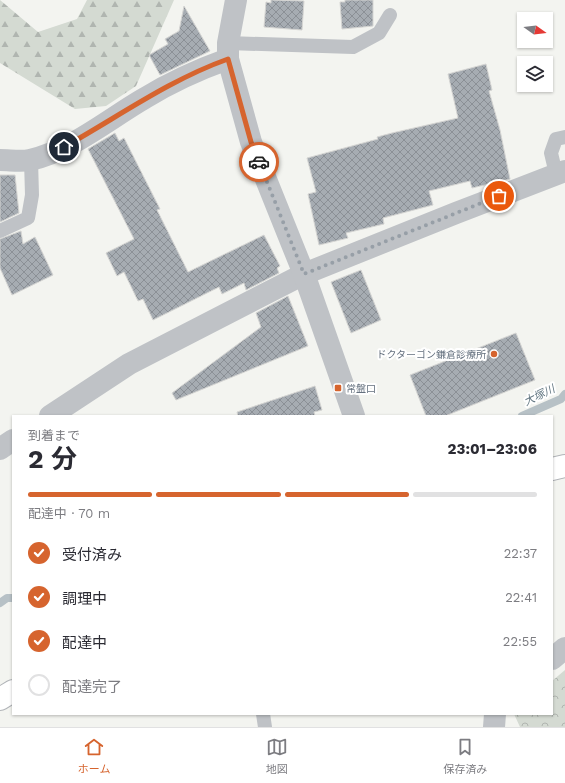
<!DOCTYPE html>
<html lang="ja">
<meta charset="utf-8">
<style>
body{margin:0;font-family:"Work Sans","Noto Sans JP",sans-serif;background:#f7f7f7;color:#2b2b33;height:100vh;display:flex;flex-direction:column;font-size:15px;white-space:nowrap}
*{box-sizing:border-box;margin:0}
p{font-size:13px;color:#7c7c81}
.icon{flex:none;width:22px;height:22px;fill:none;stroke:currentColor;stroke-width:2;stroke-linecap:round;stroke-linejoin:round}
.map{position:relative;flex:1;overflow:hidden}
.panel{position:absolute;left:12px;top:415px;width:541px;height:300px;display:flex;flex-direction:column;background:#fff;border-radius:0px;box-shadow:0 1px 3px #0004}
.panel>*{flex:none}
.needle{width:26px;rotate:104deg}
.tools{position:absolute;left:517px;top:12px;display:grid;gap:8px}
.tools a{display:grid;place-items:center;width:36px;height:36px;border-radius:0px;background:#fff;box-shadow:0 1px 3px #0004;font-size:20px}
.pin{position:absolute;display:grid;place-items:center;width:34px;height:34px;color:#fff;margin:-17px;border:2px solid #fff;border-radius:50%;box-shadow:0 1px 4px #0007}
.courier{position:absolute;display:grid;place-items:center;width:40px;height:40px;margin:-20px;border:3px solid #d6642e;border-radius:50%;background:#fff;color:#222;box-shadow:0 1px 5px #0007}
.head em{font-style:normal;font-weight:700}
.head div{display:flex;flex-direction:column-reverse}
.head{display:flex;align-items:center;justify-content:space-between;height:68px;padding:0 16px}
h1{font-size:26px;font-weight:700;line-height:30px}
.bar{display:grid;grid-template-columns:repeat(4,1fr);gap:6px 4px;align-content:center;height:48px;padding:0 16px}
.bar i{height:5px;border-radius:3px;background:#e1e1e2}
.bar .on{background:#d6642e}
.bar p{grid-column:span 4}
ol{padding:0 16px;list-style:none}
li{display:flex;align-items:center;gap:12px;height:44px}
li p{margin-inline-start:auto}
li .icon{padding:4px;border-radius:50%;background:#d6642e;color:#fff;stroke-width:4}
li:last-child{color:#7c7c81}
li i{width:22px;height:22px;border:2px solid #e1e1e2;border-radius:50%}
.tab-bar{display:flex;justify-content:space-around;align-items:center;height:56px;border-top:1px solid #e1e1e2;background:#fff;font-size:11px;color:#7c7c81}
.tab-bar a{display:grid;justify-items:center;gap:2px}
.tab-bar .on{color:#d6642e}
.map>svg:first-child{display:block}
.forest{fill:url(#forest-firs)}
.park{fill:url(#park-crowns)}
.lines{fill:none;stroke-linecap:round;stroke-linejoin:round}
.stream{stroke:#b7c1c6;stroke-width:8}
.building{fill:url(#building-cross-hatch);stroke:#d5d5d3}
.primary-casing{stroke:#b1b4b8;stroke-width:24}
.service{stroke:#bfc2c6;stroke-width:14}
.pedestrian{stroke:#bfc2c6;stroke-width:22}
.minor{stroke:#bfc2c6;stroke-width:22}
.tertiary{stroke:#bfc2c6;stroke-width:22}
.primary{stroke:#fff;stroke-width:22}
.done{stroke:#979fa7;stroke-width:4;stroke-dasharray:0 7.2}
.route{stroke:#d6642e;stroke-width:5}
.poi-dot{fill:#d6642e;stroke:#fff;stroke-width:1.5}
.labels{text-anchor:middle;stroke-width:4;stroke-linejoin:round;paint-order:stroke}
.poi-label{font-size:10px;fill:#65717f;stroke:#fff;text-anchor:end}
.water-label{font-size:11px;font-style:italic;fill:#657984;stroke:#fff}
</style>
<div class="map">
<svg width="565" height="727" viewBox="0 0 565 727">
<defs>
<pattern id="forest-firs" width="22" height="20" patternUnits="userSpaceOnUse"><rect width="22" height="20" fill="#d4dad2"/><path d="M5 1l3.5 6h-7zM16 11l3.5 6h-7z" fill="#b0b5b0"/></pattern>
<pattern id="park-crowns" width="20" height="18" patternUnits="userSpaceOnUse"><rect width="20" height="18" fill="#d4dad2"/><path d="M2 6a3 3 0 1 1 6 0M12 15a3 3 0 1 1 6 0" fill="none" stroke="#b0b5b0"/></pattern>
<pattern id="building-cross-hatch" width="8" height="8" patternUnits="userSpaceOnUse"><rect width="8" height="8" fill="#a6acb2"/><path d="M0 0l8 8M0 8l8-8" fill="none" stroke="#8b9096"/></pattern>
</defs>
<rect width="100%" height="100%" fill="#f3f4f0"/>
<path class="forest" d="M0,0L38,32L77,19L87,0H174L136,86L106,106L75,109L0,63Z"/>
<path class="park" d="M565,670V727H520L514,714H552V681Z"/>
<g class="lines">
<path class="stream" d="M522,416L561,399L565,394
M0,603L7,598H13"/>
</g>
<path class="building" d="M271,0L304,1L302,30L264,27L266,2L271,3Z
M345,0H373V26L342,29L340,2H345Z
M184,6L210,51L160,75L149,55L168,44L165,39L179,31Z
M486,64L492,90L489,91L500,130L510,179L472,188L470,181L429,191L433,205L383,218L384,224L346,233L348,238L319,245L308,194L316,192L307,158L378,139L377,137L392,133L458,118L448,74Z
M115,133L119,141L124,138L160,209L157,210L188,272L264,235L280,266L277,268L279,273L246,290L244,283L222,294L219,287L153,320L143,299L138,301L124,272L117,276L106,253L134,239L88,149Z
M0,175H15L19,213L0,222Z
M21,231L23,244L35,237L53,275L12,295L0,268V239Z
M361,270L381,320L351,333L331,282Z
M288,296L308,346L176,400L172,393L261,327L256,313Z
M516,333L535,380L445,416H426L410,375Z
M315,386L322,410L314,412L315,416H238L237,412Z"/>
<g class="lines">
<g class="primary-casing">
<path id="primary" d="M552,469L565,466
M0,699L13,691"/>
</g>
<path class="service" d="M228,43L353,47L379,33L390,15
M556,174L551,153L556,139L565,137
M0,231L28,218L32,195L31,160
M263,714L265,727"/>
<path class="pedestrian" d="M552,659L565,648
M494,727L495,714"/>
<path class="minor" d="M0,160C10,160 21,162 30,160C71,151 110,118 145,98C171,82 200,69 228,59
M50,416L129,364L304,274L456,213L565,171
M0,449L13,440"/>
<path class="tertiary" d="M236,0L228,43V59L251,142L304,274L354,416"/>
<use href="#primary" class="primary"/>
</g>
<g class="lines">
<path class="done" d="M259,162L304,274L499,196"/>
<path class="route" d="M64,147C118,117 169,80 228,59L251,142L259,162"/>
</g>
<g class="poi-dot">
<circle cx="494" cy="354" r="4"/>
<rect x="334" y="384" width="8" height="8" rx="2"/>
</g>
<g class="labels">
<g class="poi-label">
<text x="486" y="358">ドクターゴン鎌倉診療所</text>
<text x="346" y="392" text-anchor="start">常盤口</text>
</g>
<g class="water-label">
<text transform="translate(539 395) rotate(-26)" y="4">大塚川</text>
</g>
</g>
</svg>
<div class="tools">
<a><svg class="needle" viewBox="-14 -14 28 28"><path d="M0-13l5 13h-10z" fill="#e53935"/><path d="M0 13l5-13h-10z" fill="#7c7c81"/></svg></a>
<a><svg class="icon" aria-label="layers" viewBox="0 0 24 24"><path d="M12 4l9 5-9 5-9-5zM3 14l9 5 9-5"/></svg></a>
</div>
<div class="pin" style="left:499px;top:196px;background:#ea580c"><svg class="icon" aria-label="bag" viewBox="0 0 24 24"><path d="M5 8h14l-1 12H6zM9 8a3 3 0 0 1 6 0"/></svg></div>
<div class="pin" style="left:64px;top:147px;background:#1f2937"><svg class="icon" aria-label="home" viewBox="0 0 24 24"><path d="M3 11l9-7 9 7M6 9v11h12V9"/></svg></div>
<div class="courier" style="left:259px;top:162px"><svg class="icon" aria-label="car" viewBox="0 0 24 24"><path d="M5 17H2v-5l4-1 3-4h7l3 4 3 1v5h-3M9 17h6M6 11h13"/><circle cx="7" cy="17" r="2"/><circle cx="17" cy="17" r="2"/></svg></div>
<section class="panel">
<div class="head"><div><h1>2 分</h1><p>到着まで</p></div><em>23:01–23:06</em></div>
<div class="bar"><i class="on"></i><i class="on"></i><i class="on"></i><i></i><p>配達中 · 70 m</p></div>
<ol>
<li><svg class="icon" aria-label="check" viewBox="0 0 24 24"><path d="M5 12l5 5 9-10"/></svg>受付済み<p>22:37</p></li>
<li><svg class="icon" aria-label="check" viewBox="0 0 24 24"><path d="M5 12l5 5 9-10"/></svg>調理中<p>22:41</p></li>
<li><svg class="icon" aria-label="check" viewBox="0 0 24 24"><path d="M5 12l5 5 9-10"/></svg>配達中<p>22:55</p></li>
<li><i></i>配達完了</li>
</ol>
</section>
</div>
<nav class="tab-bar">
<a class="on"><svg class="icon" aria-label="home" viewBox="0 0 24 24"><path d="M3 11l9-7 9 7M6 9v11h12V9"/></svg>ホーム</a>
<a><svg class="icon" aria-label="map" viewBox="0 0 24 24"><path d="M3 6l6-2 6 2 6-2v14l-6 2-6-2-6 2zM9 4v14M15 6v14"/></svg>地図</a>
<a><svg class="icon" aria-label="saved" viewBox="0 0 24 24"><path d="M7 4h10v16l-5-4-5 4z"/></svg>保存済み</a>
</nav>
